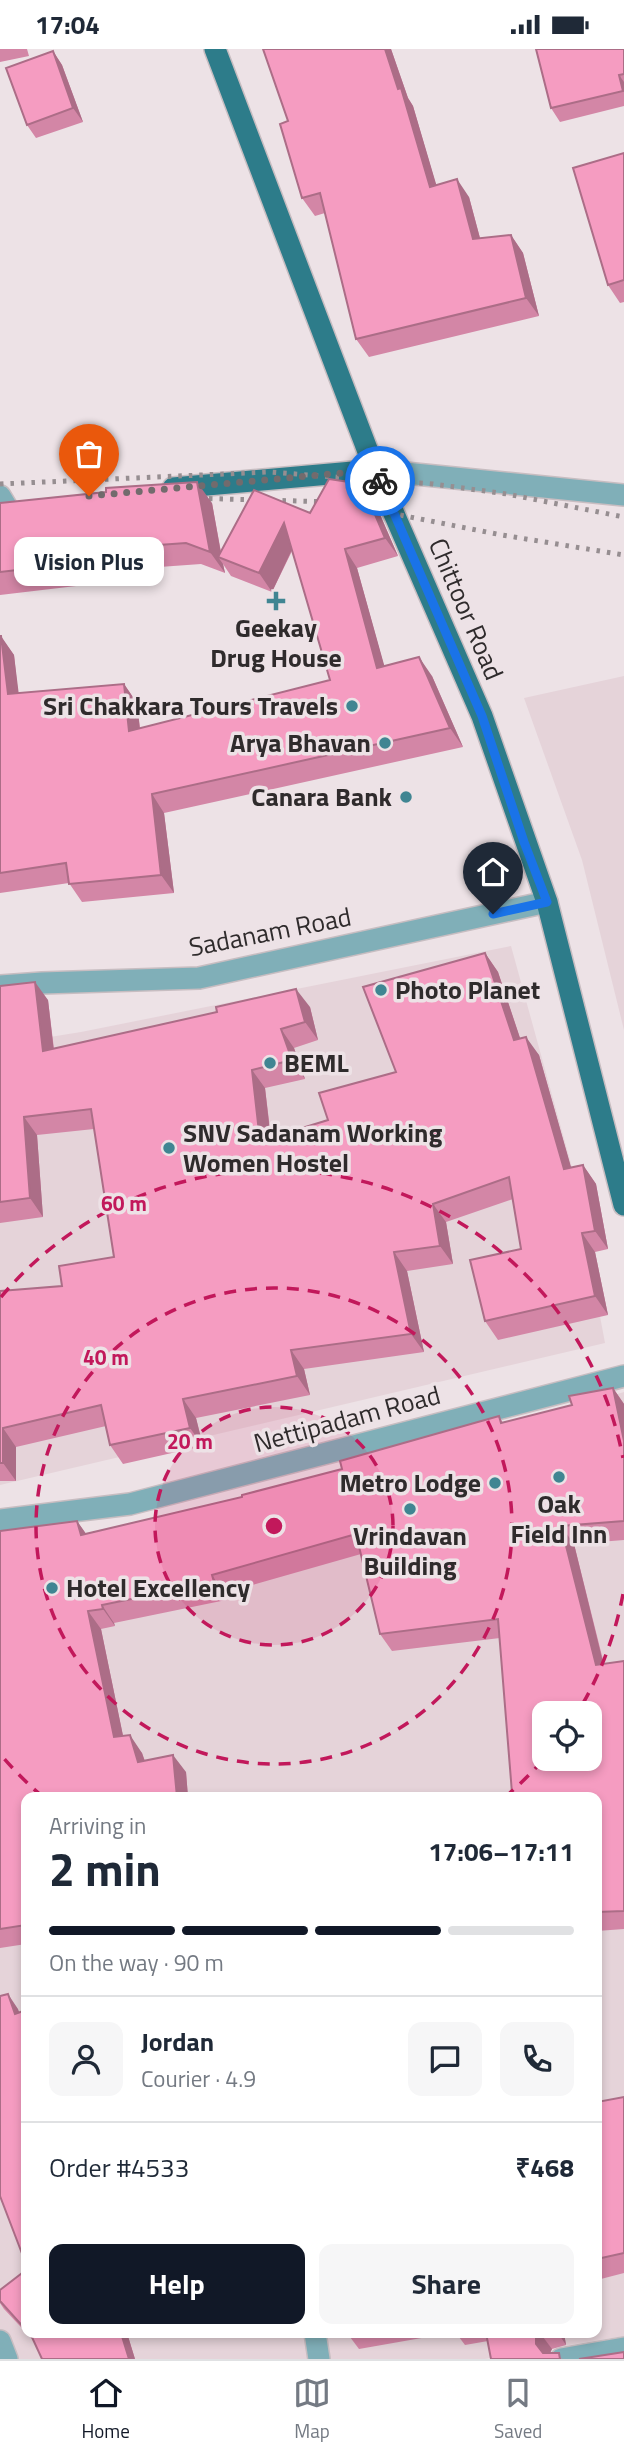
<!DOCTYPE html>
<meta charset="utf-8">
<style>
body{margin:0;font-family:"Titillium Web",sans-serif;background:#f6f6f7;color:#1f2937;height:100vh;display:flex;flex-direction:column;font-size:26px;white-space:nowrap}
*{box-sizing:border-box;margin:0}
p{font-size:23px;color:#747a83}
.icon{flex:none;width:38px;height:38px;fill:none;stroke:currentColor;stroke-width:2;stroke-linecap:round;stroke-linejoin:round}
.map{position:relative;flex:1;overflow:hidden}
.panel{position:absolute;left:21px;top:1743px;width:581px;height:546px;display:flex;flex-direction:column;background:#fff;border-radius:14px;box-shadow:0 4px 10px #0003}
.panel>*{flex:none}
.buttons{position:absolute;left:532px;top:1652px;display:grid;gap:14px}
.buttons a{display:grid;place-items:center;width:70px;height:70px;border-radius:14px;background:#fff;box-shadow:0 4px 10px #0003;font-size:35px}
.pin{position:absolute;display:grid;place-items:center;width:60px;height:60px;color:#fff;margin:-72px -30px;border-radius:50% 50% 50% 0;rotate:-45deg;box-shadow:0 0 7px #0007}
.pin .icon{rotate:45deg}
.courier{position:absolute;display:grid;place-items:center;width:70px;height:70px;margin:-35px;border:5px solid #1a73e8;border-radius:50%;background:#fff;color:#222;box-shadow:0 2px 9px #0007}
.bubble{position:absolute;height:49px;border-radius:14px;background:#fff;box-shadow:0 4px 10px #0003;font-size:23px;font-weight:700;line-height:49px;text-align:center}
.head em{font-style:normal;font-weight:700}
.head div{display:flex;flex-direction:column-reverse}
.head{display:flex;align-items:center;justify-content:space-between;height:119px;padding:0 28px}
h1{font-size:46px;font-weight:700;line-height:52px}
.bar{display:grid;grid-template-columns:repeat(4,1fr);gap:10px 7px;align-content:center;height:84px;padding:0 28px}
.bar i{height:9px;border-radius:5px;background:#e0e1e3}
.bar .on{background:#111827}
.bar p{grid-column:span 4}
.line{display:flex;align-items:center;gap:18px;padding:0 28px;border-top:2px solid #e0e1e3}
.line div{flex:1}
.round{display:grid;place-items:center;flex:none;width:74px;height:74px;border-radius:14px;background:#f6f6f7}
.cta{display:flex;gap:14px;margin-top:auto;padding:14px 28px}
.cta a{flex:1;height:80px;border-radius:14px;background:#111827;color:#fff;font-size:28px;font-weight:700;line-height:80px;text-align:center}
.cta a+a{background:#f6f6f7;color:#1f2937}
.status{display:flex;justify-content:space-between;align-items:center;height:49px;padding:0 35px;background:#fff;direction:ltr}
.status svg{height:19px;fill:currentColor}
.menu{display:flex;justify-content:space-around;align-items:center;height:98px;border-top:2px solid #e0e1e3;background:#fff;font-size:19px;color:#747a83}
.menu a{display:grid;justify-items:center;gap:4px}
.menu .on{color:#111827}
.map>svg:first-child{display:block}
.built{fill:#e5d3d9;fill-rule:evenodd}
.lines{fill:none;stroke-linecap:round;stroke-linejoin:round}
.minor-casing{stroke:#c7bdc1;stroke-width:24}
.major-casing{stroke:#c7bdc1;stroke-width:24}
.minor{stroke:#80afb8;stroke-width:21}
.major{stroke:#2d7c8a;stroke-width:21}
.rail{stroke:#968e91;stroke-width:5;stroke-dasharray:3.5 7;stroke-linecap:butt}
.wall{fill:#d386a6}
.shaded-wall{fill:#ac6d87}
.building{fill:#f59cc1;stroke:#ac6d87;stroke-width:2;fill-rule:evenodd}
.done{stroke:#726b6d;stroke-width:7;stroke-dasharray:0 12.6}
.route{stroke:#1a73e8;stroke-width:9}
.ring{fill:none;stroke:#c2185b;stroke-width:3.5;stroke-dasharray:12 9}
.poi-dot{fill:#408592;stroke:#ede2e6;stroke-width:2.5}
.labels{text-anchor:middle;stroke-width:7;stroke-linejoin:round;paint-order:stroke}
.street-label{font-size:26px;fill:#2f2b2c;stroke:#ede2e6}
.poi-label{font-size:26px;font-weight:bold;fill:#2f2b2c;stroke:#ede2e6;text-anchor:end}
.centre{fill:#c2185b;stroke:#ede2e6;stroke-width:3.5}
.ring-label{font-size:21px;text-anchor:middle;font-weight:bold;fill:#c2185b;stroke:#ede2e6;stroke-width:7;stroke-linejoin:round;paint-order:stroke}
</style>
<div class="status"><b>17:04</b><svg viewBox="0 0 49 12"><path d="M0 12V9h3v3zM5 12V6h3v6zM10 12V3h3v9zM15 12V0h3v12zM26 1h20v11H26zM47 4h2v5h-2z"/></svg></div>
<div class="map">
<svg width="624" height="2310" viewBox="0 0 624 2310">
<rect width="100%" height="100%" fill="#ede2e6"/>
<path class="built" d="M624,627V981L582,811L524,649Z
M511,897L573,1122L605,1294L0,1436V996L81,983Z
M624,1343V2287L485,2310H0V1533ZM544,1664H590V1710H544ZM26,1748H597V2284H26Z"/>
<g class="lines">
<g class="minor-casing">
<path id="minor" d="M375,421L624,446
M0,447L6,457
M0,937L42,934L199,929L547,853
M0,1471L130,1455L624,1327
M315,2284L319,2310
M0,2292L7,2310
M561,2310L624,2299"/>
</g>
<g class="major-casing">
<path id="major" d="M215,0L375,421L482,667L547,853L624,1156
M173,439L375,421"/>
</g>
<use href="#minor" class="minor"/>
<use href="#major" class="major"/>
<path class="rail" d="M0,435L268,423L433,435L507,445L624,468
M188,449L335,453
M359,458L502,486L624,506"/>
</g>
<path class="wall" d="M0,0H27L29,7L0,13Z
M263,0H391L408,49L413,57L436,136L469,148L480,189L511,186L523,204L539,267L369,308L356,290L325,164L315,167L302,149L288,72Z
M624,0V57L560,73L551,59Z
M53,2L62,16L83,73L36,89L27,76Z
M624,104V253L620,254L608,236Z
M0,454H212L221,503L310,464L375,454L398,507L357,519L384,617L432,627L463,698L164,764L174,844L82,853L69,834L0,844V587L14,606L18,644L124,635L137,654L140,679L330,631L292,502L272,543L231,527L223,515L225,524L201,515L90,523L93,535L0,546Z
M485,904L498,923L520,989L539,1006L571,1119L583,1116L596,1135L608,1200L595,1203L608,1266L498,1291L485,1272L521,1200L513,1150L446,1173L453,1215L407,1222L424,1303L304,1320L310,1346L196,1369L203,1397L123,1415L110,1396L106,1377L16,1398V1432H0V1242L62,1237L114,1208L94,1080L37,1086L43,1168L0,1174V937L48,951L54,1000L310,958L318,991L294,999L305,1030L265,1039L271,1088L328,1071L396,1023Z
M613,1339L624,1355V1491L574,1495L604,1615L624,1612V1880L597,1882V1748L512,1744L500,1589L392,1602L380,1585L361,1505L224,1544L226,1551L114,1574L115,1577L101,1580L123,1687L142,1704L145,1712L186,1723L188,1748H26V1895L0,1899V1482L77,1472L86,1485L242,1448L342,1420L499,1367L503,1374L572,1356Z
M624,2048V2224L597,2231V2053Z
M26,2221V2284H127L135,2310L34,2292L4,2260L0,2254V2241Z
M347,2284H450L359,2300Z
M456,2284H564L566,2296L552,2300L550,2304L563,2310L488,2292L465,2296Z"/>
<path class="shaded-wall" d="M385,0H391L408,49L413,57L442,155L430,138Z
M53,2L62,16L83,73L73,59Z
M619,26L624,33V43L623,42Z
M457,130L469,148L485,208L473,190Z
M511,186L523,204L539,267L526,249Z
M197,433L212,454L222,510L218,508L223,515L225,524L210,503Z
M362,435L375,454L398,507L385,489Z
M284,474L296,492L272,543L259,524Z
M345,500L357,519L390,637L377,619Z
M75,502L90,523L93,535L78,514Z
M1,587L14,606L21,663L8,645Z
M419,608L432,627L463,698L450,679Z
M124,635L137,654L142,700L129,682Z
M152,745L164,764L174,844L161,826Z
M485,904L498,923L527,1010L514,991Z
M35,933L48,951L56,1021L43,1002Z
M296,940L310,958L318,991L305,973Z
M281,980L294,999L305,1030L292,1011Z
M526,988L539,1006L577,1139L564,1120Z
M252,1021L265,1039L273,1110L260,1092Z
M24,1068L37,1086L43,1168L30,1149Z
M583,1116L596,1135L608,1200L595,1182Z
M433,1155L446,1173L453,1215L440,1197Z
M582,1184L595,1203L608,1266L595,1247Z
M394,1203L407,1222L424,1303L411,1285Z
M291,1301L304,1320L310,1346L297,1327Z
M613,1339L624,1355V1392Z
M183,1350L196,1369L203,1397L190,1379Z
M3,1379L16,1398V1432L3,1414Z
M77,1472L89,1489L81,1486Z
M561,1477L574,1495L608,1634L596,1616Z
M212,1526L224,1544L226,1551L214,1533Z
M102,1556L114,1574L115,1577L103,1560Z
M88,1562L101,1580L127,1706L114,1688Z
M130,1686L142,1704L151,1731L138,1713Z
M173,1706L186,1723L188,1748H177Z
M8,1945L18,1960L25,1979L15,1965Z
M121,2284H127L135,2310H129Z
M539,2284H540L552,2300L549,2306L548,2310L536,2295V2288Z
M558,2284H564L566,2296Z"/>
<path class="building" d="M263,0H385L398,40L401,39L430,138L457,130L473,190L511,186L526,249L356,290L320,144L302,149L280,75L288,72Z
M536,0H624V25L619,26L623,42L551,59Z
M53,2L73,59L27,76L6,19Z
M624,104V231L608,236L573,119Z
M329,430L362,435L385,489L345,500L377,619L419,608L450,679L152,745L161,826L69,835L66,814L0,824V587H1L8,645L124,635L129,682L330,631L284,474L259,524L218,508L254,441L310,464Z
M197,433L210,503L186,494L75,502L78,514L0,523V454L106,443V439Z
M485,904L514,991L526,988L564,1120L583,1116L595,1182L582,1184L595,1247L485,1272L470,1211L521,1200L509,1128L433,1155L440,1197L394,1203L411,1285L291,1301L297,1327L183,1350L190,1379L110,1396L101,1356L3,1379V1414H0V1242L62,1237L59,1217L114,1208L91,1060L24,1068L30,1149L0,1153V937L35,933L43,1002L217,963L216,958L296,940L305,973L281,980L292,1011L252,1021L260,1092L328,1071L319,1044L396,1023L363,938Z
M613,1339L624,1392V1472L561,1477L596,1616L624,1612V1862L597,1863V1748H479L512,1744L498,1570L380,1585L356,1485L212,1526L214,1533L102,1556L103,1560L88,1562L114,1688L130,1686L138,1713L173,1706L177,1748H26V1876L0,1880V1482L77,1472L81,1486L242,1448V1446L342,1420L340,1412L499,1367L501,1374L572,1356L569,1347ZM544,1664H590V1710H544Z
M8,1945L15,1965L26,1961V2215L0,2147V1947Z
M624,2048V2204L597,2210V2053Z
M26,2221V2281L0,2252V2241Z
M29,2284H121L129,2310H42L31,2286Z
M486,2284H539L536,2288V2295L543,2304H559L560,2310H491Z
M624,2303V2310H579Z"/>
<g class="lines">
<path class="done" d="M89,447L375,421L380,432"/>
<path class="route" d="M380,432L482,667L524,793L547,853L493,865"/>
</g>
<circle cx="274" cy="1477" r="119" fill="#c2185b" fill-opacity=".12"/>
<g class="ring">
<circle cx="274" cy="1477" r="119"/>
<circle cx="274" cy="1477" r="238"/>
<path d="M623 1545A356 356 0 0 1 578 1663M543 1711A356 356 0 0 1 505 1748M43 1748A356 356 0 0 1 1 1706M1 1248A356 356 0 0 1 623 1409"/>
</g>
<g class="poi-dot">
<path d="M272.5 541.5h7v7h7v7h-7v7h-7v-7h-7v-7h7z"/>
<circle cx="352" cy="657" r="7"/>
<circle cx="385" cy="694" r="7"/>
<circle cx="406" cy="748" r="7"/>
<circle cx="381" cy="941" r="7"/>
<circle cx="270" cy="1014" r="7"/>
<circle cx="169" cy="1099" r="7"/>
<circle cx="559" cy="1428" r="7"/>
<circle cx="495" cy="1434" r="7"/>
<circle cx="410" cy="1460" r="7"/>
<circle cx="52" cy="1539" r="7"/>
</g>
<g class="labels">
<g class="street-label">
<text transform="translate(466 560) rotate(67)" y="9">Chittoor Road</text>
<text transform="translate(270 883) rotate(-11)" y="9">Sadanam Road</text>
<text transform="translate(347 1370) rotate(-15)" y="9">Nettipadam Road</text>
</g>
<g class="poi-label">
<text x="276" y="588" text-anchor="middle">Geekay<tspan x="276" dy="30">Drug House</tspan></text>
<text x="338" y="666">Sri Chakkara Tours Travels</text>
<text x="371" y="703">Arya Bhavan</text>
<text x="392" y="757">Canara Bank</text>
<text x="395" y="950" text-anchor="start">Photo Planet</text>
<text x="284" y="1023" text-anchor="start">BEML</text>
<text x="183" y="1093" text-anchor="start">SNV Sadanam Working<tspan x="183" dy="30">Women Hostel</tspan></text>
<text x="481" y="1443">Metro Lodge</text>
<text x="559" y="1464" text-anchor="middle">Oak<tspan x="559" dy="30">Field Inn</tspan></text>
<text x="410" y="1496" text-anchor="middle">Vrindavan<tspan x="410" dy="30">Building</tspan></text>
<text x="66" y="1548" text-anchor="start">Hotel Excellency</text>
</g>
</g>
<circle cx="274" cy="1477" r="10" class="centre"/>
<g class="ring-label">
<text x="124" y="1162">60 m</text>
<text x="106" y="1316">40 m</text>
<text x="190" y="1400">20 m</text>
</g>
</svg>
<div class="buttons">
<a><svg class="icon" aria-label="locate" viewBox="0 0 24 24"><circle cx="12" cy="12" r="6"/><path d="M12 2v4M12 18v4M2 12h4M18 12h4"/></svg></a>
</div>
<div class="pin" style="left:89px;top:447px;background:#ea580c"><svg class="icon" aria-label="bag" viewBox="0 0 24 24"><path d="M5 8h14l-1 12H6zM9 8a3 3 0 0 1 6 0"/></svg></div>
<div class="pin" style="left:493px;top:865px;background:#1f2937"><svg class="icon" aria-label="home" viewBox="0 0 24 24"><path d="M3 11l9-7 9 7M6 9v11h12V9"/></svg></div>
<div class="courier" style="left:380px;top:432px"><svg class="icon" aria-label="bike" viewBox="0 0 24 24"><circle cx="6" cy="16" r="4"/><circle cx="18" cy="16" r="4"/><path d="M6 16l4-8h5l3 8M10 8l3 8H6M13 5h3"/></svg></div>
<div class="bubble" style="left:14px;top:488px;width:150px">Vision Plus</div>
<section class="panel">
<div class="head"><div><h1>2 min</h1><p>Arriving in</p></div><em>17:06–17:11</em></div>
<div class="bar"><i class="on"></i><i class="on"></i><i class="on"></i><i></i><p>On the way · 90 m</p></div>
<div class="line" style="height:126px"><a class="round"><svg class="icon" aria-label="person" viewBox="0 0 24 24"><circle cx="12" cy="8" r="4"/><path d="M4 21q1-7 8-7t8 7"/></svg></a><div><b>Jordan</b><p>Courier · 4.9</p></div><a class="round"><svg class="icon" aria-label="chat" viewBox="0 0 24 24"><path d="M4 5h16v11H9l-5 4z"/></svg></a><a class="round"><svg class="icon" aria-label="phone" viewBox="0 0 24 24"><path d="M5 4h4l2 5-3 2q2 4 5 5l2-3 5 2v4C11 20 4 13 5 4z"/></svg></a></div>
<div class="line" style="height:91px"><div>Order #4533</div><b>₹468</b></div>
<div class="cta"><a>Help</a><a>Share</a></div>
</section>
</div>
<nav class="menu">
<a class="on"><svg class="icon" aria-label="home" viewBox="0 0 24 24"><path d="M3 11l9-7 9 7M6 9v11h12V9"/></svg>Home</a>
<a><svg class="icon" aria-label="map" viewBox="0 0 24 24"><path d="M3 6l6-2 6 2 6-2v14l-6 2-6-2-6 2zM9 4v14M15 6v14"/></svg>Map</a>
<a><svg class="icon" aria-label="saved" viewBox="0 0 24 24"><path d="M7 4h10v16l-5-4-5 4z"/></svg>Saved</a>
</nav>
